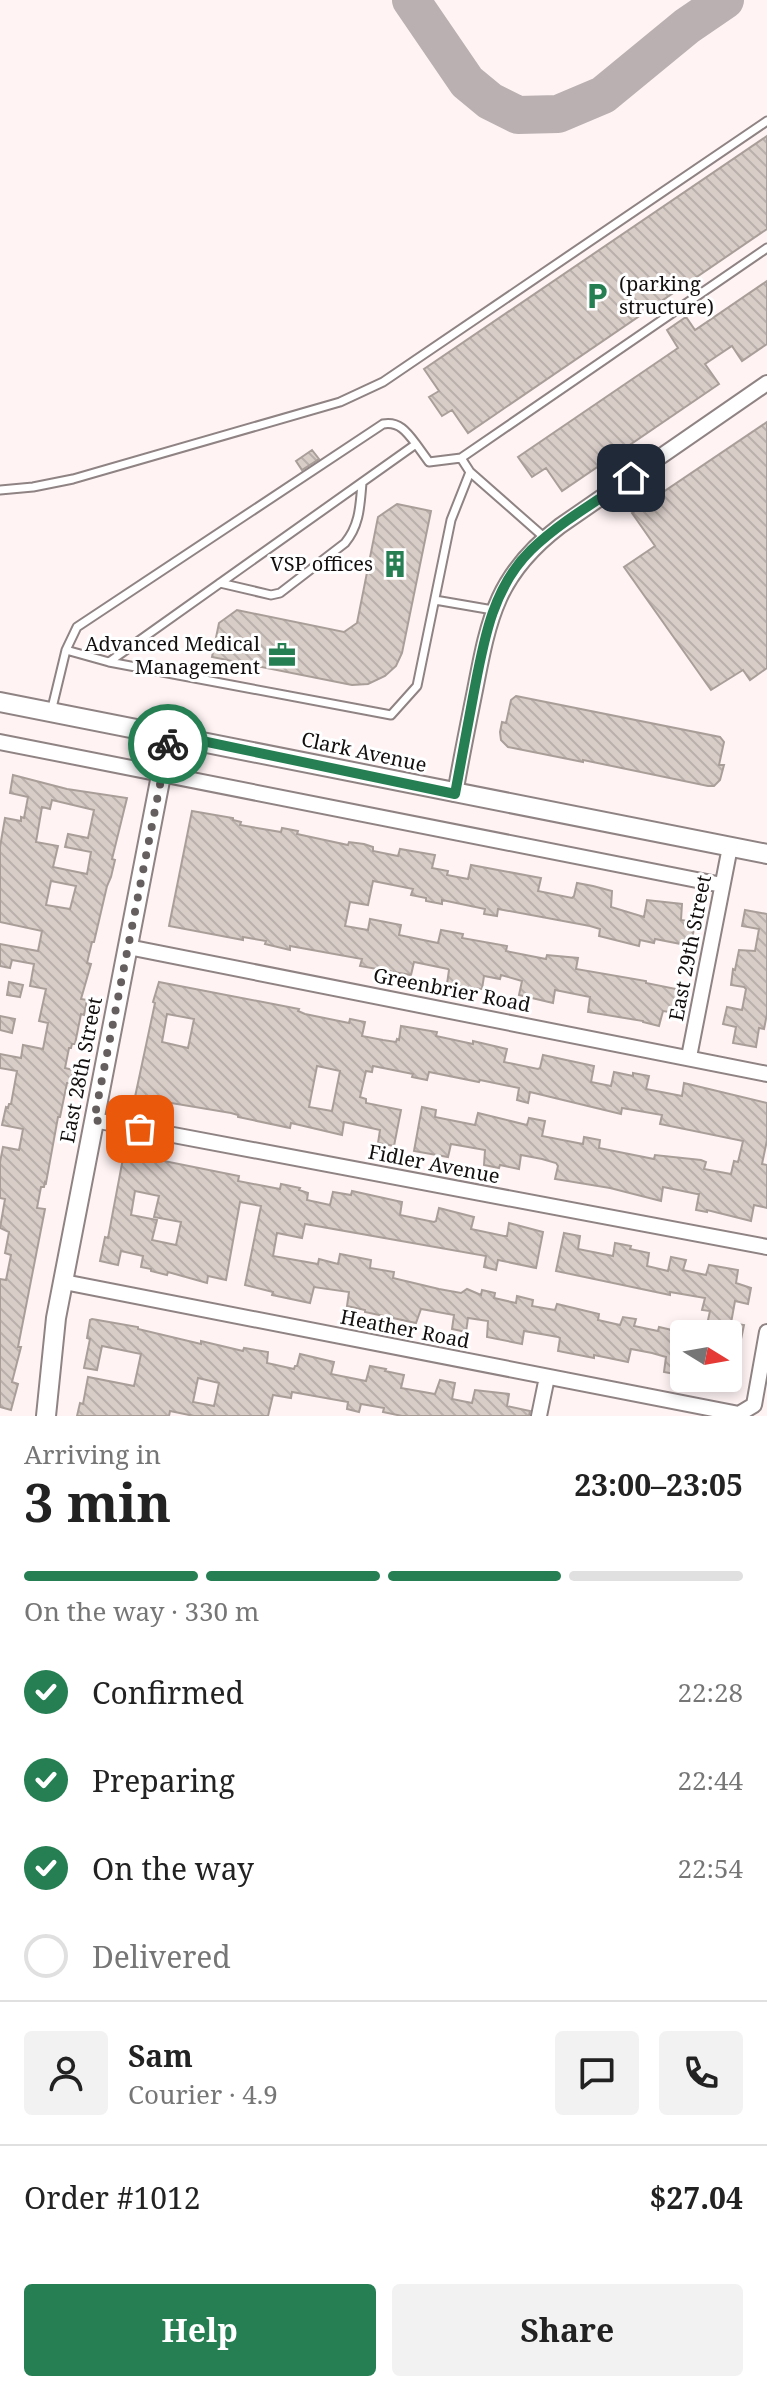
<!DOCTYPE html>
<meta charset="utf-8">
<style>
body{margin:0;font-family:"Noto Serif",serif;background:#f2f2f2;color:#222;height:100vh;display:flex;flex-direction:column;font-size:30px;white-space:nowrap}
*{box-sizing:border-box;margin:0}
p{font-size:26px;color:#767676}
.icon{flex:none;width:44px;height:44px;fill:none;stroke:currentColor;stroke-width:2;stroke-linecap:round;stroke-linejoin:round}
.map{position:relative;height:1416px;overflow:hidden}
.panel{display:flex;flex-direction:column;background:#fff;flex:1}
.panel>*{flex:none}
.needle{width:52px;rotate:101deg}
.tools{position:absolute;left:670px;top:1320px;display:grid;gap:16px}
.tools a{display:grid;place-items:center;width:72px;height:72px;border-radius:8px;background:#fff;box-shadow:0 4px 12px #0003;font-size:40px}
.pin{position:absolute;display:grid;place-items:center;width:68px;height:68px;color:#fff;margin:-34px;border-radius:16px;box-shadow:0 4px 12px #0006}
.courier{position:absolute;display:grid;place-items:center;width:80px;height:80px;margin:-40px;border:6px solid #257f53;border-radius:50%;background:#fff;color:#222;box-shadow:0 2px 10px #0007}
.overview em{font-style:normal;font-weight:700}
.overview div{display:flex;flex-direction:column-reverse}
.overview{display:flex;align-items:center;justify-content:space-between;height:136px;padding:0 24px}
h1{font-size:52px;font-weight:700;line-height:60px}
.bar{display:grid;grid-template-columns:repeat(4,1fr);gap:12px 8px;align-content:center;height:96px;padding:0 24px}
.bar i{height:10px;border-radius:6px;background:#e0e0e0}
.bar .on{background:#257f53}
.bar p{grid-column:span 4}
.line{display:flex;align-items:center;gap:20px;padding:0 24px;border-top:2px solid #e0e0e0}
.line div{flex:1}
.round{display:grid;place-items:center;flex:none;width:84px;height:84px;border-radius:8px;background:#f2f2f2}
ol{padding:0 24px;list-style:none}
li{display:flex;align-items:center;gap:24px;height:88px}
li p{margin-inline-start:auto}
li .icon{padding:8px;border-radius:50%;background:#257f53;color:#fff;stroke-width:4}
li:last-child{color:#767676}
li i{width:44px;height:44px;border:4px solid #e0e0e0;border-radius:50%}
.cta{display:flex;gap:16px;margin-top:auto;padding:16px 24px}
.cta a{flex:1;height:92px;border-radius:8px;background:#257f53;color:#fff;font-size:32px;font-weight:700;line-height:92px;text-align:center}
.cta a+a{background:#f2f2f2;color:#222}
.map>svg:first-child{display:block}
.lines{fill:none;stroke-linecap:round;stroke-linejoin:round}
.taxiway{stroke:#bab0b1;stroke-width:38}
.building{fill:url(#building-back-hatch);stroke:#aa9e99;stroke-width:2;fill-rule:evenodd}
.lane-casing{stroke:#8f8384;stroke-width:11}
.street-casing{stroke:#8f8384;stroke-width:18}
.secondary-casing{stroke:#8f8384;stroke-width:22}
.lane{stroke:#fff;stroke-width:7}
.street{stroke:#fff;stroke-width:14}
.secondary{stroke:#fff;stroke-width:18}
.done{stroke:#665f5f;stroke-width:8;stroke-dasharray:0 14.4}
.route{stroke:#257f53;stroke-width:10}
.labels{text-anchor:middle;stroke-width:6;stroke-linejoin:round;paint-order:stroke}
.poi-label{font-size:20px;fill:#130f0f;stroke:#fff;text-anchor:end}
.street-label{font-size:20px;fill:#130f0f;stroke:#fff}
</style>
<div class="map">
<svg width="767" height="1416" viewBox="0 0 767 1416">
<defs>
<pattern id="building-back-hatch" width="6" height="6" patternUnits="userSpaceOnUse" patternTransform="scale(2)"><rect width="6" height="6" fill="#d9cdc8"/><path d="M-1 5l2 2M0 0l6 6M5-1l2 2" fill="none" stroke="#b9afab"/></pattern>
</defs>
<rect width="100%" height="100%" fill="#fff3f4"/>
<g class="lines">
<path class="taxiway" d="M411,0L467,82L490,101L518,115L558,114L603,95L687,26L725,0"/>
</g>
<path class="building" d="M767,136V229L468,433L452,410L442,416L429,397L439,391L424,369Z
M767,281V344L742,361L732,346L705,364L719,384L562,491L546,468L532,477L518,457L678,348L667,330L686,317L695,330Z
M767,422V668L750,680L743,670L711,690L624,567L655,546L632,513Z
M312,450L319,459L302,470L296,461Z
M397,504L431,511L402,653L396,666L385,676L368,684L352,685L212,657L219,623L237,610L344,632L357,623L378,517Z
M516,696L720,737L724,742L719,765H724L720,780L714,786H708L583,760V762L508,747L501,740L500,732L502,722L506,723L511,700Z
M13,775L67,789L127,798L112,859L115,860L111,877L107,886L94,942H92L87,963L91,964L81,999L87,1000L84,1015L81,1014L75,1044H72L71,1048H69L65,1068L73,1070L70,1083H67L60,1117H58L46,1183L45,1182L44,1187H41L37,1208L45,1209L18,1347H21L12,1382L18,1384L11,1410L0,1407V1279L6,1280L11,1255L5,1253L9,1232L0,1228L5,1199L0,1198V1162L3,1147L19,1150L23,1129L2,1125L6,1107L8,1108L9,1104H11L17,1071L0,1068V1054L21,1058L23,1045L43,1049L48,1023L39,1021L46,989L30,986L34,964L12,960L10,968L0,966V944L38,951L42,931L0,922V847L5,818L21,821V817L24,818L28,797L10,793ZM52,800L94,810L88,838L68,834L65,847L91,852L87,874L53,867L58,846L36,842L42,807L50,809ZM51,881L76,886L70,909L46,905Z
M192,811L233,818V820L241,822L240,825L281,832L282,828L298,831L297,834L348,845L349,842L364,844L373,847V851L398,856L400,849L435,855L432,868L448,871L447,875L468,879L471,865L541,878L538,891L572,898L574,896L577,883L593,886L612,891L611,907L644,917L647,900L682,904L681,920L695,922L691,946L655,939L654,943L640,940L639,946L599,936L600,929L590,926L498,909L497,916L484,914L485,909L442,900V904L426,901V898L411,895L413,889L373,881L368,905L350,902L345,926L368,930L370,919L401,925L399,935L438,943L441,930L463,934L462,938L507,946L506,951L546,959L547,955L578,958L576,969L646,981V983L681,990L677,1013L663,1011L659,1026L643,1022V1021L588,1012L590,997L555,990L553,1003L519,995L522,981L501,975L500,979L484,976L482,989L462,987L447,984L449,970L448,969L414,962L411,975L360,966L362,959L290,946V950L265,944L266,941L243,937V940L169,926Z
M745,910L767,914V1014L764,1029L759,1028L756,1047L733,1043L736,1027L723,1024L727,1007L742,1010L746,989L744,987L731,985L733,969L735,970L739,950L755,951L759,929L742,926Z
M9,982L23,985L20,997L7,995Z
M159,982L299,1009L298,1011L305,1014L349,1023L350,1019L365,1022L362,1036L383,1040L396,1042L397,1039L399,1040L401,1026L437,1032L436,1036L473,1044V1041L507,1049L504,1062L538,1069L540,1068L543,1055L594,1066L591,1082L611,1086L614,1072L633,1076V1073L649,1076L646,1089L682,1096L684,1083L767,1103V1140L762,1164L767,1165V1208L754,1205L751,1221L707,1210V1212L696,1210L699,1194H697L663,1187L661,1201L610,1188L555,1179L558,1166L556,1163L542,1159L521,1155L519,1169L500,1165L499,1168L484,1165L485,1150L451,1144L448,1157L414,1151L422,1107L436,1110L435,1117L475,1125L478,1113L527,1125L529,1118L545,1121L542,1136L583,1144L584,1137L600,1140L599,1148L654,1159L655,1155L701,1160L706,1162L704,1169L731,1174L734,1161L738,1162L743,1141L660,1124L662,1115L622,1108L621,1114L530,1092L528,1103L517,1100L519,1088L480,1080L479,1082L429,1072L427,1080L412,1077L413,1074L373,1066L372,1072L366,1071L360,1097L366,1099V1103L401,1110L394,1146L378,1143L380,1130L344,1122L342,1135L291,1123L290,1128L238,1117V1115L231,1113L135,1097L155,1003L153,1002ZM167,1014L194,1019L188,1048L162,1042ZM317,1066L340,1071L332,1111L309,1107Z
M0,1016L15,1019L12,1033L0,1030Z
M124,1153L239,1176L238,1181L280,1189L281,1184L300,1188L299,1190L308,1193L307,1200L330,1205L333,1192L351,1195L352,1191L402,1202L400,1215L434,1222L436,1221L439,1208L474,1217L471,1229L504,1236H507L509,1223L543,1232L536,1268L498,1260L496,1270L484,1267L486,1256L305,1224L302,1238L277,1233L273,1256L318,1264L319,1259L338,1264L340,1254L371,1260L370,1268L394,1272L393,1278L439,1289L461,1293L467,1289L481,1295L482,1290L495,1293L494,1298L516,1303L517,1296L533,1300L532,1306L555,1310L557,1304L599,1314L598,1320L620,1325L623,1317L636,1319L634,1326L658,1331L659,1327L672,1330L671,1333L684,1336V1354L680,1375L664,1372L666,1357L652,1353L631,1349L628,1362L594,1355V1358L558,1351L560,1338L558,1337L524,1331L522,1344L487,1337L488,1321L468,1318L466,1332L452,1329L454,1315L421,1309L416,1323L365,1312V1310L347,1306L349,1292L314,1287L310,1303L272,1295L273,1292L245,1285L261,1206L240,1202L226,1280L208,1276L207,1283L168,1272L167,1275L151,1271V1269L141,1267L143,1256L121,1251L118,1265L100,1261L105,1237L108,1238ZM135,1191L159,1196L154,1217L181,1222L176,1245L152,1240L157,1220L131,1215Z
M564,1233L580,1236L578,1249L613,1256L615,1243L631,1246L630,1249L649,1253L647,1266L668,1271L671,1257L686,1260L683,1270L706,1275L709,1265L738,1270L736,1283L751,1288L748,1304L735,1301L731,1323L744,1325L733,1377H728V1334H705L710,1311L702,1310L705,1298L670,1292V1295L556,1271Z
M92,1319L138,1327V1329L201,1344V1341L243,1351L244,1348L268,1352L267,1363L294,1369L295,1366H297L300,1354L334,1362L331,1374L366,1381L370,1366L386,1369L385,1371L404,1375L401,1388L435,1394L440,1380L455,1383L452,1399L472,1403L475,1390L509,1394L507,1406L530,1411L529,1416H402L383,1412L384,1408L361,1404L359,1412L347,1409L348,1402L292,1392L291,1398L273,1395L268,1416H194L170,1411L169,1416H77L80,1403L83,1404L88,1377L134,1386L141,1354L102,1346L97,1370L84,1368L90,1339L87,1338L90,1320ZM198,1378L219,1383L214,1406L193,1402Z"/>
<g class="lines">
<g class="lane-casing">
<path id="lane" d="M461,458L470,472L545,538
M0,490L33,487L73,479L340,402L383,382L767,121
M220,583L271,595L280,593L345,543C360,525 360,505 362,483
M435,600L493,610
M66,650L77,627L383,424C399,421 407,432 416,444
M109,662L391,715L417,686L451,520L470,472
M51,712L66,650L109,662L416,444L429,462L461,458L767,248"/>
</g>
<g class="street-casing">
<path id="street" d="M0,742L722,885
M455,794C461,759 468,725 475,690C489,617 497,574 560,526L767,383
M128,947L767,1074
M689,1057L730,847
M94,1120L767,1247
M64,1282L739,1414L754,1405L767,1332
M539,1416L547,1377"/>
</g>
<g class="secondary-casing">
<path id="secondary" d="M0,702C256,752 511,804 767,854
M46,1416L56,1318L169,734"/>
</g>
<use href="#lane" class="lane"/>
<use href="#street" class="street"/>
<use href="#secondary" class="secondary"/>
</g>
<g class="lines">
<path class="done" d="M140,1129L94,1120L168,744"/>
<path class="route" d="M168,744L169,734L455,794C461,761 467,729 473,697C483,645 491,589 531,550C560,522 597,501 631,478"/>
</g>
<defs>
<g id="parking-bare" transform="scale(2.16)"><path d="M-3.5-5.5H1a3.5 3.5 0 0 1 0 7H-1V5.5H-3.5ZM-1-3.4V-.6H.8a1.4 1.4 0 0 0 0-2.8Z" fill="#257f53" stroke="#fff" stroke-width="2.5" paint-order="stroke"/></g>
<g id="building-bare" transform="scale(2.16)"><path d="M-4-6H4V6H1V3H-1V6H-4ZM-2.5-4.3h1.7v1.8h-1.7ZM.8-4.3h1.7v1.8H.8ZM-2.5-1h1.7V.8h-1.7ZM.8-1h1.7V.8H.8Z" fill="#257f53" stroke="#fff" stroke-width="2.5" paint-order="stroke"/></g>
<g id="office-bare" transform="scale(2.16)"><path d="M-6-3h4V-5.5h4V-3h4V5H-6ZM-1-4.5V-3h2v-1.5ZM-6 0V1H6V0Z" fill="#257f53" stroke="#fff" stroke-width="2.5" paint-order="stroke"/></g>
</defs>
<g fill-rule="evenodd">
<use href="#parking-bare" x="597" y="296"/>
<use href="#building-bare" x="395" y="564"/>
<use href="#office-bare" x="282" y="655"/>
</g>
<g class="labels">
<g class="poi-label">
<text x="619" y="291" text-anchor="start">(parking<tspan x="619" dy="23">structure)</tspan></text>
<text x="373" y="571">VSP offices</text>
<text x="260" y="651">Advanced Medical<tspan x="260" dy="23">Management</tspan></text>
</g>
<g class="street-label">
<text transform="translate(364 752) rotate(12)" y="7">Clark Avenue</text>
<text transform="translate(690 948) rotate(-79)" y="7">East 29th Street</text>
<text transform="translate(452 990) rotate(11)" y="7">Greenbrier Road</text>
<text transform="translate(81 1070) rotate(-79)" y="7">East 28th Street</text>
<text transform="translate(434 1164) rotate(11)" y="7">Fidler Avenue</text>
<text transform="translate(405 1329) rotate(11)" y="7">Heather Road</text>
</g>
</g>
</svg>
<div class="tools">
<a><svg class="needle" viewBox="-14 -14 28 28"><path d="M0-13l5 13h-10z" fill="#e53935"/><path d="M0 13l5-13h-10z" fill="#767676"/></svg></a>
</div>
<div class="pin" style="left:140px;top:1129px;background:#ea580c"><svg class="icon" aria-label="bag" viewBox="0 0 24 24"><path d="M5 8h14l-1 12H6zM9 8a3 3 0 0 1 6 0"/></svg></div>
<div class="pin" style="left:631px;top:478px;background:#1f2937"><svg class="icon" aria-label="home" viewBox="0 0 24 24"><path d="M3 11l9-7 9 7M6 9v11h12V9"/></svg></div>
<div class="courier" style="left:168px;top:744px"><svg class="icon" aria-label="bike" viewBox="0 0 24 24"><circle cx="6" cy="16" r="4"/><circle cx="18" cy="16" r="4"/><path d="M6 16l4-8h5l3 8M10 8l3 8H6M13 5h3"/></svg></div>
</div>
<section class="panel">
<div class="overview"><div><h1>3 min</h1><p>Arriving in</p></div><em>23:00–23:05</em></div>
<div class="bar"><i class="on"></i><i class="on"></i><i class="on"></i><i></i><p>On the way · 330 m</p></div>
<ol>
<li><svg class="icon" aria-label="check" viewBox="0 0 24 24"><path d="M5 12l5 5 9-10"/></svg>Confirmed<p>22:28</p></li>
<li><svg class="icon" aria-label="check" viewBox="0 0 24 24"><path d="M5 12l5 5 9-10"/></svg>Preparing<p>22:44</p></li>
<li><svg class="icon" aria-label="check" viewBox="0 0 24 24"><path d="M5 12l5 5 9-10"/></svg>On the way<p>22:54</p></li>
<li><i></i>Delivered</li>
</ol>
<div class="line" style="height:144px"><a class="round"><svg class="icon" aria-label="person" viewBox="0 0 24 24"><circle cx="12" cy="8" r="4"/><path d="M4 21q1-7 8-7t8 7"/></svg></a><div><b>Sam</b><p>Courier · 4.9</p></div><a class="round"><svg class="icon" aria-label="chat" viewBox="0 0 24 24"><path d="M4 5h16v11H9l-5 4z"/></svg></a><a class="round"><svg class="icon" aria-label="phone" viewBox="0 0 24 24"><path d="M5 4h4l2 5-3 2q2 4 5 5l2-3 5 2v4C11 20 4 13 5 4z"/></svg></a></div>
<div class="line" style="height:104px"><div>Order #1012</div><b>$27.04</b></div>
<div class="cta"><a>Help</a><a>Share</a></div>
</section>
